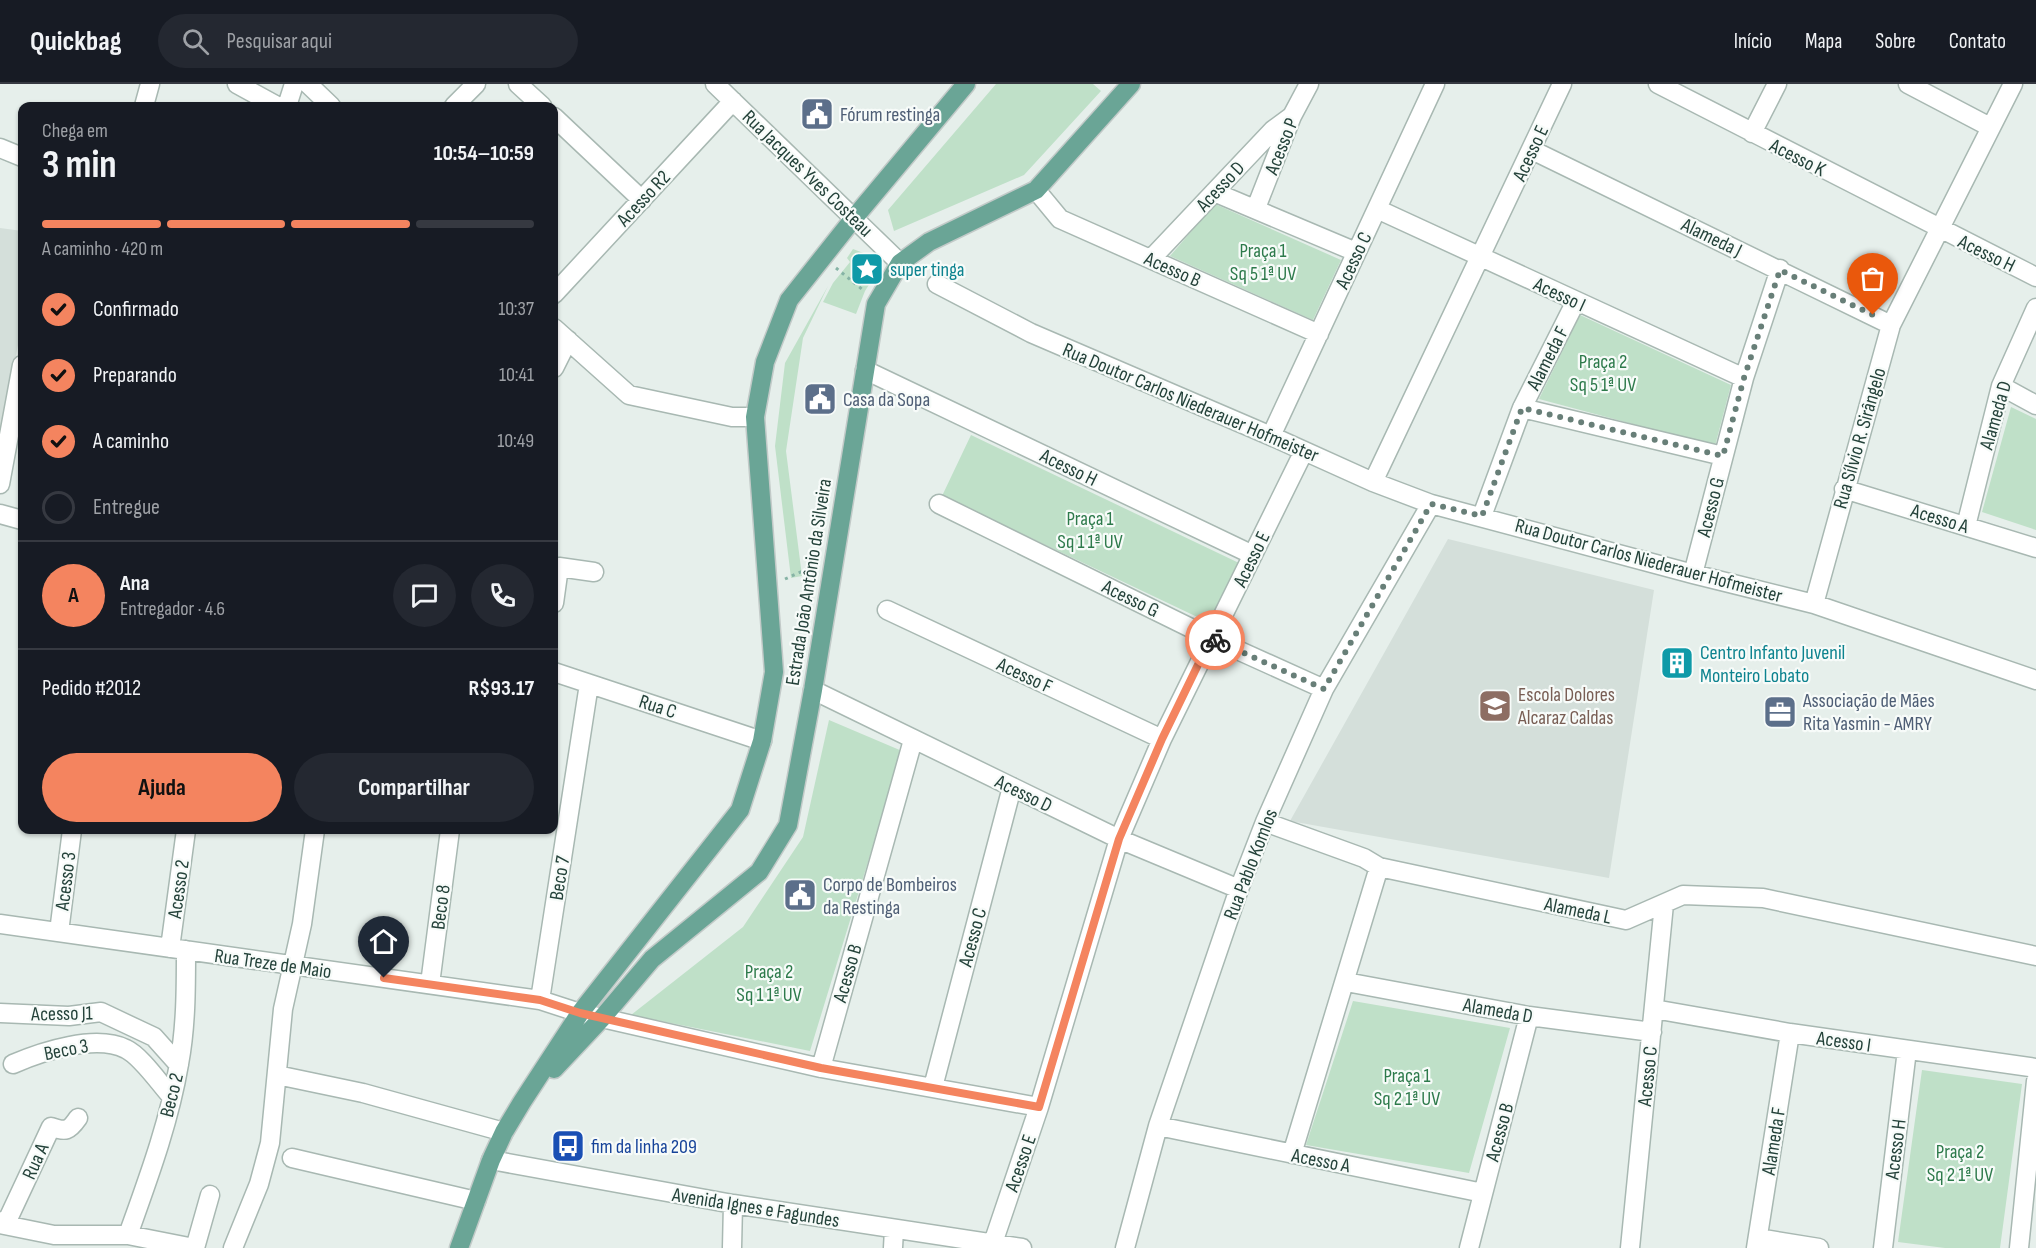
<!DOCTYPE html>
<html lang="pt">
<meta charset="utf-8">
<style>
body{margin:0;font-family:"Sofia Sans Condensed",sans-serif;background:#242831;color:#f1f3f6;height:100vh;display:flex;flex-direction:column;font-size:22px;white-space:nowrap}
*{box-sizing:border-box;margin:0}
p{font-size:20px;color:#9ea1a6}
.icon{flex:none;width:33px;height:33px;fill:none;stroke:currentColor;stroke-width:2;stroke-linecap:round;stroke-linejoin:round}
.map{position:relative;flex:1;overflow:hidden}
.details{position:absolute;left:18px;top:18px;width:540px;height:732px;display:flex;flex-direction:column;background:#171b24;border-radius:12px;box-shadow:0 2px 4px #0004}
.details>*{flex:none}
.pin{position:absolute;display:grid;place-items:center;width:51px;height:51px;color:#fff;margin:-62px -26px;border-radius:50% 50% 50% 0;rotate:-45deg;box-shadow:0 0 6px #0007}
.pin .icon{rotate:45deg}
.courier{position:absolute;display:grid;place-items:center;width:60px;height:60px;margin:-30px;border:4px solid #f4845f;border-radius:50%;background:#fff;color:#222;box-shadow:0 2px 8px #0007}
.headline em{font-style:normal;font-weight:700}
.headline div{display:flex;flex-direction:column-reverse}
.headline{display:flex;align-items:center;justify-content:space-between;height:102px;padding:0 24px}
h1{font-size:39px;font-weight:700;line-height:45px}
.bar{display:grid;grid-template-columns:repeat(4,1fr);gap:9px 6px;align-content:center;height:72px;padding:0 24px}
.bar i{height:8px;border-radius:4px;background:#363941}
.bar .on{background:#f4845f}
.bar p{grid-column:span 4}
.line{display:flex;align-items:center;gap:15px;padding:0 24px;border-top:2px solid #363941}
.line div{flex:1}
.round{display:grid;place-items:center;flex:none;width:63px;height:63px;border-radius:32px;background:#242831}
ol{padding:0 24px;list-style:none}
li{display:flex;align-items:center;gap:18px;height:66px}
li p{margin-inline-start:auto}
li .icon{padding:6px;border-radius:50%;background:#f4845f;color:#111;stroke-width:4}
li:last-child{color:#9ea1a6}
li i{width:33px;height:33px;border:3px solid #363941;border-radius:50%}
.cta{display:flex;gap:12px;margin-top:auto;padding:12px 24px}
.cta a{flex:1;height:69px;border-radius:36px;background:#f4845f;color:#111;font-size:24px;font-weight:700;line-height:69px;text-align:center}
.cta a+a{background:#242831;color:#f1f3f6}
header{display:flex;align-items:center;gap:36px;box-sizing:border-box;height:84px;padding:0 30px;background:#171b24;border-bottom:2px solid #363941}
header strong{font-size:28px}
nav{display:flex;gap:33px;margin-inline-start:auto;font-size:21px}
.search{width:420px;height:54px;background:#242831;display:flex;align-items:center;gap:15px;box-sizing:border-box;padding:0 21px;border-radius:33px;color:#9ea1a6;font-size:22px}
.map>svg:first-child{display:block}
.built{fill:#d4dfda}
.green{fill:#bfe0c8}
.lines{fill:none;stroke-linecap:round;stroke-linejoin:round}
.minor-casing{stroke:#a8b8b2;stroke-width:21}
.major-casing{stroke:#c2cac8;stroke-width:21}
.path{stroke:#86b3a5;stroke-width:3;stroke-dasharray:3 4.5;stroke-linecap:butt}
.minor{stroke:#fff;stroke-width:18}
.major{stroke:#6aa596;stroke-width:18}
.done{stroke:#687f78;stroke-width:6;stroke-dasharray:0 10.8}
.route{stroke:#f4845f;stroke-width:8}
.labels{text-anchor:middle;stroke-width:4.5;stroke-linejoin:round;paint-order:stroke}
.service-label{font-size:20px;fill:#4e5e75;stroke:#f7fbf9;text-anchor:start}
.street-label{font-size:20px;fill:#24423a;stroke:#f7fbf9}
.park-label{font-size:20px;fill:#2d7a4b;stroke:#f7fbf9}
.culture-label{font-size:20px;fill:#0d838f;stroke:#f7fbf9;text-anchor:start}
.education-label{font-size:20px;fill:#785e54;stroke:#f7fbf9;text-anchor:start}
.transit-label{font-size:20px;fill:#164399;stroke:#f7fbf9;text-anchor:start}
</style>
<header>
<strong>Quickbag</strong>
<div class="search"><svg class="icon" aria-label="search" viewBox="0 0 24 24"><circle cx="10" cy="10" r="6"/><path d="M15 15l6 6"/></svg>Pesquisar aqui</div>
<nav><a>Início</a><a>Mapa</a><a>Sobre</a><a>Contato</a></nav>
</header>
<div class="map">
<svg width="2036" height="1164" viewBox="0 0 2036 1164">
<rect width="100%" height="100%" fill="#e6efeb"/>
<path class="built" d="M0,144L22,147V242L0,347Z
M1448,455L1654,506L1609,794L1290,737Z"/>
<path class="green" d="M996,0H1093L1101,7L1024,91L894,147L888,126Z
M1215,120L1341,176L1313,236L1170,172Z
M853,165L866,170L879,185L865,207L856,230L823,218L833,199L850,178L847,174Z
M828,202L803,254L786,367L802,492L791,494L775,362L785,279Z
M1580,231L1731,301L1715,362L1539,315Z
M2011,323L2036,335V446L1982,428Z
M971,351L1239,479L1210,539L942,412Z
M829,636L902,667L810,967L631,931L743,843L803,753Z
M1353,917L1510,944L1469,1089L1306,1061Z
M1922,986L2022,1000L2000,1164H1945L1898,1158Z"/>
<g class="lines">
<g class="minor-casing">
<path id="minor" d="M237,0L277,22
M308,0L331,22
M518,0L542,22
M715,0L900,179
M1658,0L2036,193
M1908,0L1990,43
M144,22L150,0
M287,22L294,0
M454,22L476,0
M554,33L642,116
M1752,49L1777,0
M0,64L22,73
M1532,66L1891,241
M1036,106L1060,135L1319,250
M1214,108L1356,168
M1256,124L1292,32L1309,0
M1377,125L1744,294
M1151,175L1273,46L1292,32
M937,200L1031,249L1271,352L1373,398L1431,420L1693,490L1814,520L2036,596
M554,210L733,17
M554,244L629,311L732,333H755
M554,284L568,256
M865,286L1253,471
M2001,302L2036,321
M1522,324L1723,372
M1271,352L1435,0
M1373,398L1562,0
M0,400L22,281
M1844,405L2036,464
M939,420L1211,554L1324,605
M0,430L22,436
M1482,432L1522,324L1576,217
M1966,442L2001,302L2036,224
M1693,490L1744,294L1780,185
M554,519L559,483L594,488
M1814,520L1891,241L2013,0
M887,526L1162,655
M554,588L762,657
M813,606L1119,755L1239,805
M1265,738L1364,774L1379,783L1626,836L1683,811L1763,814L2036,872
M0,840L540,916L580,929L821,984L1039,1023
M59,848L72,746
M170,864L186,746
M1346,898L1529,932L1652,948
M430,900L450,746
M540,916L589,600
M1654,925L1790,949L2036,984
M0,929L69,932L101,928L154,953L179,981
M13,980C43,967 96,950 126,965C141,972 160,1000 171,1012
M821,984L913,656
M277,991L363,1009L504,1048
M933,1003L1012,703
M1158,1042L1483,1109
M1292,1070L1379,783
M292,1074L476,1117
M491,1076L733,1120L1022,1164
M0,1138L8,1135L51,1043C66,1048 69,1047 78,1034
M0,1140L54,1151H128L194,1164
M128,1151C148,1095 169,1039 179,980C186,943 186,904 186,866
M1758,1154L1819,1164
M993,1159L1039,1023L1119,755L1162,655L1304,367
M195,1164L210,1111
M233,1164L259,1100L270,1059L283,925L302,840L315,746
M732,1164L733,1120
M893,1164L894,1145
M1125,1164L1158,1042L1239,805L1265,738L1324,605L1431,420
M1469,1164L1529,932
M1630,1164L1664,820
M1756,1164L1790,949
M1883,1164L1907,966
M2019,1164L2036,997"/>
</g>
<g class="major-casing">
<path id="major" d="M554,985L602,934L652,875L759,788L788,741L813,606L876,220L900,179L929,158L1036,106L1131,0
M459,1164L491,1076L504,1048L522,1018L580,929L740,726L762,657L774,588L755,333L765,278L789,216L854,134L966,0"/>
</g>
<path class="path" d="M836,184L863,206
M785,495L816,481"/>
<use href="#minor" class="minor"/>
<use href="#major" class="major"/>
</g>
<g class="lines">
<path class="done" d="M1215,556L1324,605L1431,420L1482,432L1522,324L1723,372L1744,294L1780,186L1873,231"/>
<path class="route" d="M384,894L540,916L580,929L821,984L1039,1023L1119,755L1162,655L1211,554L1215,556"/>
</g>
<defs>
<g id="civic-square" transform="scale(1.725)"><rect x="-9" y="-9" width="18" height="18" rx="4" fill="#5c6f8a" stroke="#f7fbf9"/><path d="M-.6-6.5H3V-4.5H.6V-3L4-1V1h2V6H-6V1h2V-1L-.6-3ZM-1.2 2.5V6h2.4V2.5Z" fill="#fff"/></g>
<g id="sight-square" transform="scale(1.725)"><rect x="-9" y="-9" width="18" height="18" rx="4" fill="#0f9aa8" stroke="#f7fbf9"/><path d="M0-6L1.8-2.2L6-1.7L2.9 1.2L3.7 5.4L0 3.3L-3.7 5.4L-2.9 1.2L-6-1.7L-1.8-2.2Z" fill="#fff"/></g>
<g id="building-square" transform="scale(1.725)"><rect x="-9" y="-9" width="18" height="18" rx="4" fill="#0f9aa8" stroke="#f7fbf9"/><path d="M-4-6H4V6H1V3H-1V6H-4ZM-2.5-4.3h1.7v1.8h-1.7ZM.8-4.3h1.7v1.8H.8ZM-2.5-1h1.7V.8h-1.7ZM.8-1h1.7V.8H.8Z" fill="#fff"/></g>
<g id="school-square" transform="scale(1.725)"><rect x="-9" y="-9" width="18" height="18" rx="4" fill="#8d6e63" stroke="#f7fbf9"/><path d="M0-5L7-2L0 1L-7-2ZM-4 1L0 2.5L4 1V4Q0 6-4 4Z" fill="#fff"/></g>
<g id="office-square" transform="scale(1.725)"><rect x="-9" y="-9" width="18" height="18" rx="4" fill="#5c6f8a" stroke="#f7fbf9"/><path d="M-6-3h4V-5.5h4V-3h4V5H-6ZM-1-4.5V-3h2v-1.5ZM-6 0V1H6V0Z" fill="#fff"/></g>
<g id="bus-square" transform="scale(1.725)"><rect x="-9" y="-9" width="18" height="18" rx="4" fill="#1a4fb4" stroke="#f7fbf9"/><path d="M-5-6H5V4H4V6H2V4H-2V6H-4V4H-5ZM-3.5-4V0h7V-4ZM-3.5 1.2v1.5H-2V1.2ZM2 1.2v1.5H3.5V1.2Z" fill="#fff"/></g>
</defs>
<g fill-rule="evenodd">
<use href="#civic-square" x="817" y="30"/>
<use href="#sight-square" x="867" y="185"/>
<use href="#civic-square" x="820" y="315"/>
<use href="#building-square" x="1677" y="579"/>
<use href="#school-square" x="1495" y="622"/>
<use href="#office-square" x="1780" y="628"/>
<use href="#civic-square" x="800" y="811"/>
<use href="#bus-square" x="568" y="1062"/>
</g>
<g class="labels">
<g class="service-label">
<text x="840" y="37">Fórum restinga</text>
<text x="843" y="322">Casa da Sopa</text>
<text x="1803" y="623">Associação de Mães<tspan x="1803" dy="23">Rita Yasmin - AMRY</tspan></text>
<text x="823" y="807">Corpo de Bombeiros<tspan x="823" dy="23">da Restinga</tspan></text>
</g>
<g class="street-label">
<text transform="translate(1281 62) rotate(-68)" y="7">Acesso P</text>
<text transform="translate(1530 69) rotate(-65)" y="7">Acesso E</text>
<text transform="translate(1798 73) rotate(27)" y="7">Acesso K</text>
<text transform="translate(808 89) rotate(44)" y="7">Rua Jacques Yves Costeau</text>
<text transform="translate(1220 102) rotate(-47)" y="7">Acesso D</text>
<text transform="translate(643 114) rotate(-47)" y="7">Acesso R2</text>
<text transform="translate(1712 153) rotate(26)" y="7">Alameda J</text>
<text transform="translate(1987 169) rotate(26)" y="7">Acesso H</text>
<text transform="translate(1353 176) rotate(-65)" y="7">Acesso C</text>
<text transform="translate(1173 185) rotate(24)" y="7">Acesso B</text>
<text transform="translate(1560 210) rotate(25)" y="7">Acesso I</text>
<text transform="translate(1547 274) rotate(-63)" y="7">Alameda F</text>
<text transform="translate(1191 318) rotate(23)" y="7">Rua Doutor Carlos Niederauer Hofmeister</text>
<text transform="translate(1995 331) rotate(-74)" y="7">Alameda D</text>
<text transform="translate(1859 354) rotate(-74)" y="7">Rua Sílvio R. Sirângelo</text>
<text transform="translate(1069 383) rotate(26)" y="7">Acesso H</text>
<text transform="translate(1710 423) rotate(-76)" y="7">Acesso G</text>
<text transform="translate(1940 434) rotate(17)" y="7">Acesso A</text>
<text transform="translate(1251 475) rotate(-64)" y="7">Acesso E</text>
<text transform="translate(1649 476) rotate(15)" y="7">Rua Doutor Carlos Niederauer Hofmeister</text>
<text transform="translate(808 498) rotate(-81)" y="7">Estrada João Antônio da Silveira</text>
<text transform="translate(1131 514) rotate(26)" y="7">Acesso G</text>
<text transform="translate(1025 591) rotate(25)" y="7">Acesso F</text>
<text transform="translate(658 622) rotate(18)" y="7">Rua C</text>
<text transform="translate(1024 709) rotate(26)" y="7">Acesso D</text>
<text transform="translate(1250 780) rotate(-69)" y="7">Rua Pablo Komlos</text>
<text transform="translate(559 794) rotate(-81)" y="7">Beco 7</text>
<text transform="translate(65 797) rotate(-83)" y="7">Acesso 3</text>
<text transform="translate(178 805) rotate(-82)" y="7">Acesso 2</text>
<text transform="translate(440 823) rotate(-83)" y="7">Beco 8</text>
<text transform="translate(1578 826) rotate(12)" y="7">Alameda L</text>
<text transform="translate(972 853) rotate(-75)" y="7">Acesso C</text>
<text transform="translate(273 879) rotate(8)" y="7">Rua Treze de Maio</text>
<text transform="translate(847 889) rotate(-74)" y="7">Acesso B</text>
<text transform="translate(1498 926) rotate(10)" y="7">Alameda D</text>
<text transform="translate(62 929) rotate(-1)" y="7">Acesso J1</text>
<text transform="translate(1844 957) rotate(8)" y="7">Acesso I</text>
<text transform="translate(66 965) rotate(-11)" y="7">Beco 3</text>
<text transform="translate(1647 992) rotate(-84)" y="7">Acesso C</text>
<text transform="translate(171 1011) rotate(-76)" y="7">Beco 2</text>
<text transform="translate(1499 1048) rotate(-75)" y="7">Acesso B</text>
<text transform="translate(1773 1057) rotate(-81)" y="7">Alameda F</text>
<text transform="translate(1895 1065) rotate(-83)" y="7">Acesso H</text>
<text transform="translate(1321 1076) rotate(11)" y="7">Acesso A</text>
<text transform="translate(35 1077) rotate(-66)" y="7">Rua A</text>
<text transform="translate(1020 1079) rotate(-71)" y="7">Acesso E</text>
<text transform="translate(756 1123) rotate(9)" y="7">Avenida Ignes e Fagundes</text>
</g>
<g class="park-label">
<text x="1263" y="173">Praça 1<tspan x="1263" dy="23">Sq 5 1ª UV</tspan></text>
<text x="1603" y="284">Praça 2<tspan x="1603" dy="23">Sq 5 1ª UV</tspan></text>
<text x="1090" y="441">Praça 1<tspan x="1090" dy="23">Sq 1 1ª UV</tspan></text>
<text x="769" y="894">Praça 2<tspan x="769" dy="23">Sq 1 1ª UV</tspan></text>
<text x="1407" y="998">Praça 1<tspan x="1407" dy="23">Sq 2 1ª UV</tspan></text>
<text x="1960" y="1074">Praça 2<tspan x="1960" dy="23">Sq 2 1ª UV</tspan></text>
</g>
<g class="culture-label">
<text x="890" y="192">super tinga</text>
<text x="1700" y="575">Centro Infanto Juvenil<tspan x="1700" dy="23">Monteiro Lobato</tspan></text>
</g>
<g class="education-label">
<text x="1518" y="617">Escola Dolores<tspan x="1518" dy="23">Alcaraz Caldas</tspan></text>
</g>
<g class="transit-label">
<text x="591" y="1069">fim da linha 209</text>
</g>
</g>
</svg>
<div class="pin" style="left:1873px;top:231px;background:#ea580c"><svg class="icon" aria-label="bag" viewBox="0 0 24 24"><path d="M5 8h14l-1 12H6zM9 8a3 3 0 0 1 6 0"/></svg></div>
<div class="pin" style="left:384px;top:894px;background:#1f2937"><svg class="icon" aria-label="home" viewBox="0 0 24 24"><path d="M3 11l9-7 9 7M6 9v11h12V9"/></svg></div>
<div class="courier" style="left:1215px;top:556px"><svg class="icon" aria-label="bike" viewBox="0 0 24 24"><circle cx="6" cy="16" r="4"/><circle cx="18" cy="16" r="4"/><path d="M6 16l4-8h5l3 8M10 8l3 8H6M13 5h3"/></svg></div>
<section class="details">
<div class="headline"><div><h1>3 min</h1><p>Chega em</p></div><em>10:54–10:59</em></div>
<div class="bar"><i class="on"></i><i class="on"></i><i class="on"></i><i></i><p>A caminho · 420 m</p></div>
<ol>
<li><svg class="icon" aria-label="check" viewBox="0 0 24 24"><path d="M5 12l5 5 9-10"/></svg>Confirmado<p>10:37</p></li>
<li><svg class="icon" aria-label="check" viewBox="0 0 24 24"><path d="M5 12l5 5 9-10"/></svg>Preparando<p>10:41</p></li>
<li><svg class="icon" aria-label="check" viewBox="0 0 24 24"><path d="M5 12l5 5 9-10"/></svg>A caminho<p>10:49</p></li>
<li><i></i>Entregue</li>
</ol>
<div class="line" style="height:108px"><b class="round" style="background:#f4845f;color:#111">A</b><div><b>Ana</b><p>Entregador · 4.6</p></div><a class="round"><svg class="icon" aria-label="chat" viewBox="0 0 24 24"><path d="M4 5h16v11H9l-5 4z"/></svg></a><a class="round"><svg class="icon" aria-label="phone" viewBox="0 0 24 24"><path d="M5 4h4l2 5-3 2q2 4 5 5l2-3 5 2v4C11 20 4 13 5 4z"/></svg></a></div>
<div class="line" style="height:78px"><div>Pedido #2012</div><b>R$93.17</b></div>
<div class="cta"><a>Ajuda</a><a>Compartilhar</a></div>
</section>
</div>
